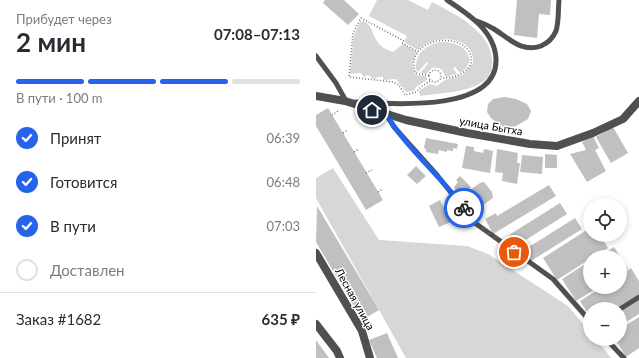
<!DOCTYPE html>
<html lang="ru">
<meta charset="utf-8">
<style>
body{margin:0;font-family:Lato,sans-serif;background:#f2f2f3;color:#2b2b33;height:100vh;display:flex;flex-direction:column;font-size:15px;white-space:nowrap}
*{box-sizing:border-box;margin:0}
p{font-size:13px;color:#7c7c81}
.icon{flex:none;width:22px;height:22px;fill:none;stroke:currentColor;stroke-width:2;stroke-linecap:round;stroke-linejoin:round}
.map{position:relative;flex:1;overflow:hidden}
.panel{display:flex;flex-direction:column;background:#fff;width:316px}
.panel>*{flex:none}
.buttons{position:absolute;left:267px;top:198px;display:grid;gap:8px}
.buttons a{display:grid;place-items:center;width:44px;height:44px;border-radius:50%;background:#fff;box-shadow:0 2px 6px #0003;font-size:20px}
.pin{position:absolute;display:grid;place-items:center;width:34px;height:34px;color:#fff;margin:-17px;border:2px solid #fff;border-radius:50%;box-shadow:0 1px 4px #0007}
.courier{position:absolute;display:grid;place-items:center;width:40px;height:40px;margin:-20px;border:3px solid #2563eb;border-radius:50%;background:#fff;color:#222;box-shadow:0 1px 5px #0007}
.summary em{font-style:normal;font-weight:700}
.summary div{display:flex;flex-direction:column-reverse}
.summary{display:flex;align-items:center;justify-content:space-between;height:68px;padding:0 16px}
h1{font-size:26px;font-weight:700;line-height:30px}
.bar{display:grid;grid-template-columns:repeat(4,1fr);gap:6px 4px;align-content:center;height:48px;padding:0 16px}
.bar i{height:5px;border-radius:3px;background:#e1e1e2}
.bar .on{background:#2563eb}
.bar p{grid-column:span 4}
.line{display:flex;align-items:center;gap:10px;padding:0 16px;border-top:1px solid #e1e1e2}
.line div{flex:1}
ol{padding:0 16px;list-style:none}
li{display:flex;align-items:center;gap:12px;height:44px}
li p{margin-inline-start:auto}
li .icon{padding:4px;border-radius:50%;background:#2563eb;color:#fff;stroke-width:4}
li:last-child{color:#7c7c81}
li i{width:22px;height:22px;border:2px solid #e1e1e2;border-radius:50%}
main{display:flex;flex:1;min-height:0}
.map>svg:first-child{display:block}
.green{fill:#d7d7d7}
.building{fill:#c0c0c0}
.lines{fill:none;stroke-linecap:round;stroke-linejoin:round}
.path{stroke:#727272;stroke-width:1.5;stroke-dasharray:1 2;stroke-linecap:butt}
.lane{stroke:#505050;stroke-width:5}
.street{stroke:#505050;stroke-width:8}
.done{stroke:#595959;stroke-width:4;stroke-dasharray:0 7.2}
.route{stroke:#2563eb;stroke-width:5}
.labels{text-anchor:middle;stroke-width:3;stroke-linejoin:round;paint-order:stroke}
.street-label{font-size:11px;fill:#000;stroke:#fff}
</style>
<main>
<section class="panel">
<div class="summary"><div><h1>2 мин</h1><p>Прибудет через</p></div><em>07:08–07:13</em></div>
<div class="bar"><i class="on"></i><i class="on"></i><i class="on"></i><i></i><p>В пути · 100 m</p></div>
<ol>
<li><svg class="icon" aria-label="check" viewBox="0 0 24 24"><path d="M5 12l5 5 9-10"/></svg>Принят<p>06:39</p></li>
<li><svg class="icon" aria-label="check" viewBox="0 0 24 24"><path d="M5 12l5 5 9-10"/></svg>Готовится<p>06:48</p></li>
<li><svg class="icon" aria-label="check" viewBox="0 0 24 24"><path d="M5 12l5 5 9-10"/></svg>В пути<p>07:03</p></li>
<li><i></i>Доставлен</li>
</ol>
<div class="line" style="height:52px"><div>Заказ #1682</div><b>635 ₽</b></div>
</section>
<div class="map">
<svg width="323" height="358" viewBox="0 0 323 358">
<rect width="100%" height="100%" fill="#fff"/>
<path class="green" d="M61,0H92L112,10L116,2C139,14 179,33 176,65C176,71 173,77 168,81C151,93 124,93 104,96L103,91L114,84L121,86L129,80L146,75L157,63C159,34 117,34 102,50L88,42L91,36L53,16Z
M48,21C61,29 54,45 77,52L87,44L101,52C97,60 94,68 101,75L110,76L111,80L100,87L98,91L90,92L80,79L67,80V77H61L60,79L55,78V76L50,75L49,78L45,73L34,74L38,35L44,22Z
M125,42C138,42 152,46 154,61L150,68L144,73L139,67L137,68L141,74L129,77C128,70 123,66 116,68L110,74L104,73L112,64L111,62L102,72L100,70C99,53 110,45 125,42Z
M17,168L63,240L151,246L172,254L252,306L274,332V339H280L295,358H90L0,198V178Z"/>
<path class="building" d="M9,0H28L43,14L32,25L7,3Z
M201,0H235L234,15L223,14L221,38L198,35Z
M189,97L200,99L211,104L215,111L212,119L200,126L191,128L185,126L175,118L171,112L172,104L177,99Z
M12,108L67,200L50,210L0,126V115Z
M297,127L312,153L295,163L280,137Z
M277,136L283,148L279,150L290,171L271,182L254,154L270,150L266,142Z
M110,138L142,144L141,149L137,148V151L131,150V152L123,150L122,154L110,152V149L108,148Z
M150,146L158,147V151L167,153L168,149L177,151L174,173L146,168Z
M181,149L202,153L201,163H204L201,184L186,181L187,173L179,172Z
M229,154L241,155V168H229Z
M206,155L227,157L226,174L204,172Z
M100,166L110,176L101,184L91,175Z
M144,176L155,187L151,192L143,184L158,202L151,192L164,183L168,182L176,192L177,198L156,213L138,187L142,182L140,180Z
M233,185L240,196L177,234L169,219L180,213L181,216Z
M124,200L135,222L123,227L113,206Z
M244,203L251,214L200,246L193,235Z
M1,206L63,310L46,320L0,242Z
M259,218L266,229L215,261L208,250Z
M274,228V235H284L292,248L278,257H274V259L241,280L227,258Z
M298,247L312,269L304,274V257H281Z
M274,261V287H283L260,301L246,279Z
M315,268L323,281V295L300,309H274V317L264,301L286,287H304V276Z
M323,299V314L304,326V311Z
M323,317V348L310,357L299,339H304V329Z
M71,333L82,358H61L60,356L53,340Z
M0,340L13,358H0Z"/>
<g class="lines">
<path class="path" d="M88,41L45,18L37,33L33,77L77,82L83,85L89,95L100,92L105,87L115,80
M86,43L102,52
M113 76a6 6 0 1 1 12 0a6 6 0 1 1-12 0Z
M113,75L102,74L99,72C88,33 161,30 155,64C148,75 137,78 125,78
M16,115L22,111
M27,133L32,130
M38,152L43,149
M50,173L56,170
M62,192L67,189"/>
<path class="lane" d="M161,21C167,23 173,26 178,29C193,38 205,53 225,46C232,43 237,38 240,31C243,22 242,10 243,0
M0,56L20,83L30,101
M40,102C75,104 182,113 180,59C179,31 151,13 131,0
M70,114L78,127L121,175L159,223L237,279L274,321
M304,309L323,297
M290,339L308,358"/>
<path class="street" d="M0,96L29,101L90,120L151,133L214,144L241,146L277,133L307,119L323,101
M0,253L46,331L54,358
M0,324L21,351L24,358"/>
</g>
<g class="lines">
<path class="done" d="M148,208L159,223L198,252"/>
<path class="route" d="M56,110L70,114C91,149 124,175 148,208"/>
</g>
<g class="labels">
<g class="street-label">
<text transform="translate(175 126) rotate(10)" y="4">улица Бытха</text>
<text transform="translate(39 299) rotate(61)" y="4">Лесная улица</text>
</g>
</g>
</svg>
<div class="buttons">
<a><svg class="icon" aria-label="locate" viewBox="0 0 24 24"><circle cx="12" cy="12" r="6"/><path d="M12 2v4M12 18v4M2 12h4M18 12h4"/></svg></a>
<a>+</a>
<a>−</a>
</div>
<div class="pin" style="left:198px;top:252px;background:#ea580c"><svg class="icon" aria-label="bag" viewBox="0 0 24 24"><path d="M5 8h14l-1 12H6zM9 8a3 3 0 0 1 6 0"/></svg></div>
<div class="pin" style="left:56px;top:110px;background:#1f2937"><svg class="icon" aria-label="home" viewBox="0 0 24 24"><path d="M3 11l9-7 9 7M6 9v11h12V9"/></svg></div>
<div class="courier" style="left:148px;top:208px"><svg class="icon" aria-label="bike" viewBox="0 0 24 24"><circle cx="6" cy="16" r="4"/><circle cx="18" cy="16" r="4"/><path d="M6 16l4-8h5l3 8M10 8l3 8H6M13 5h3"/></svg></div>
</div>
</main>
